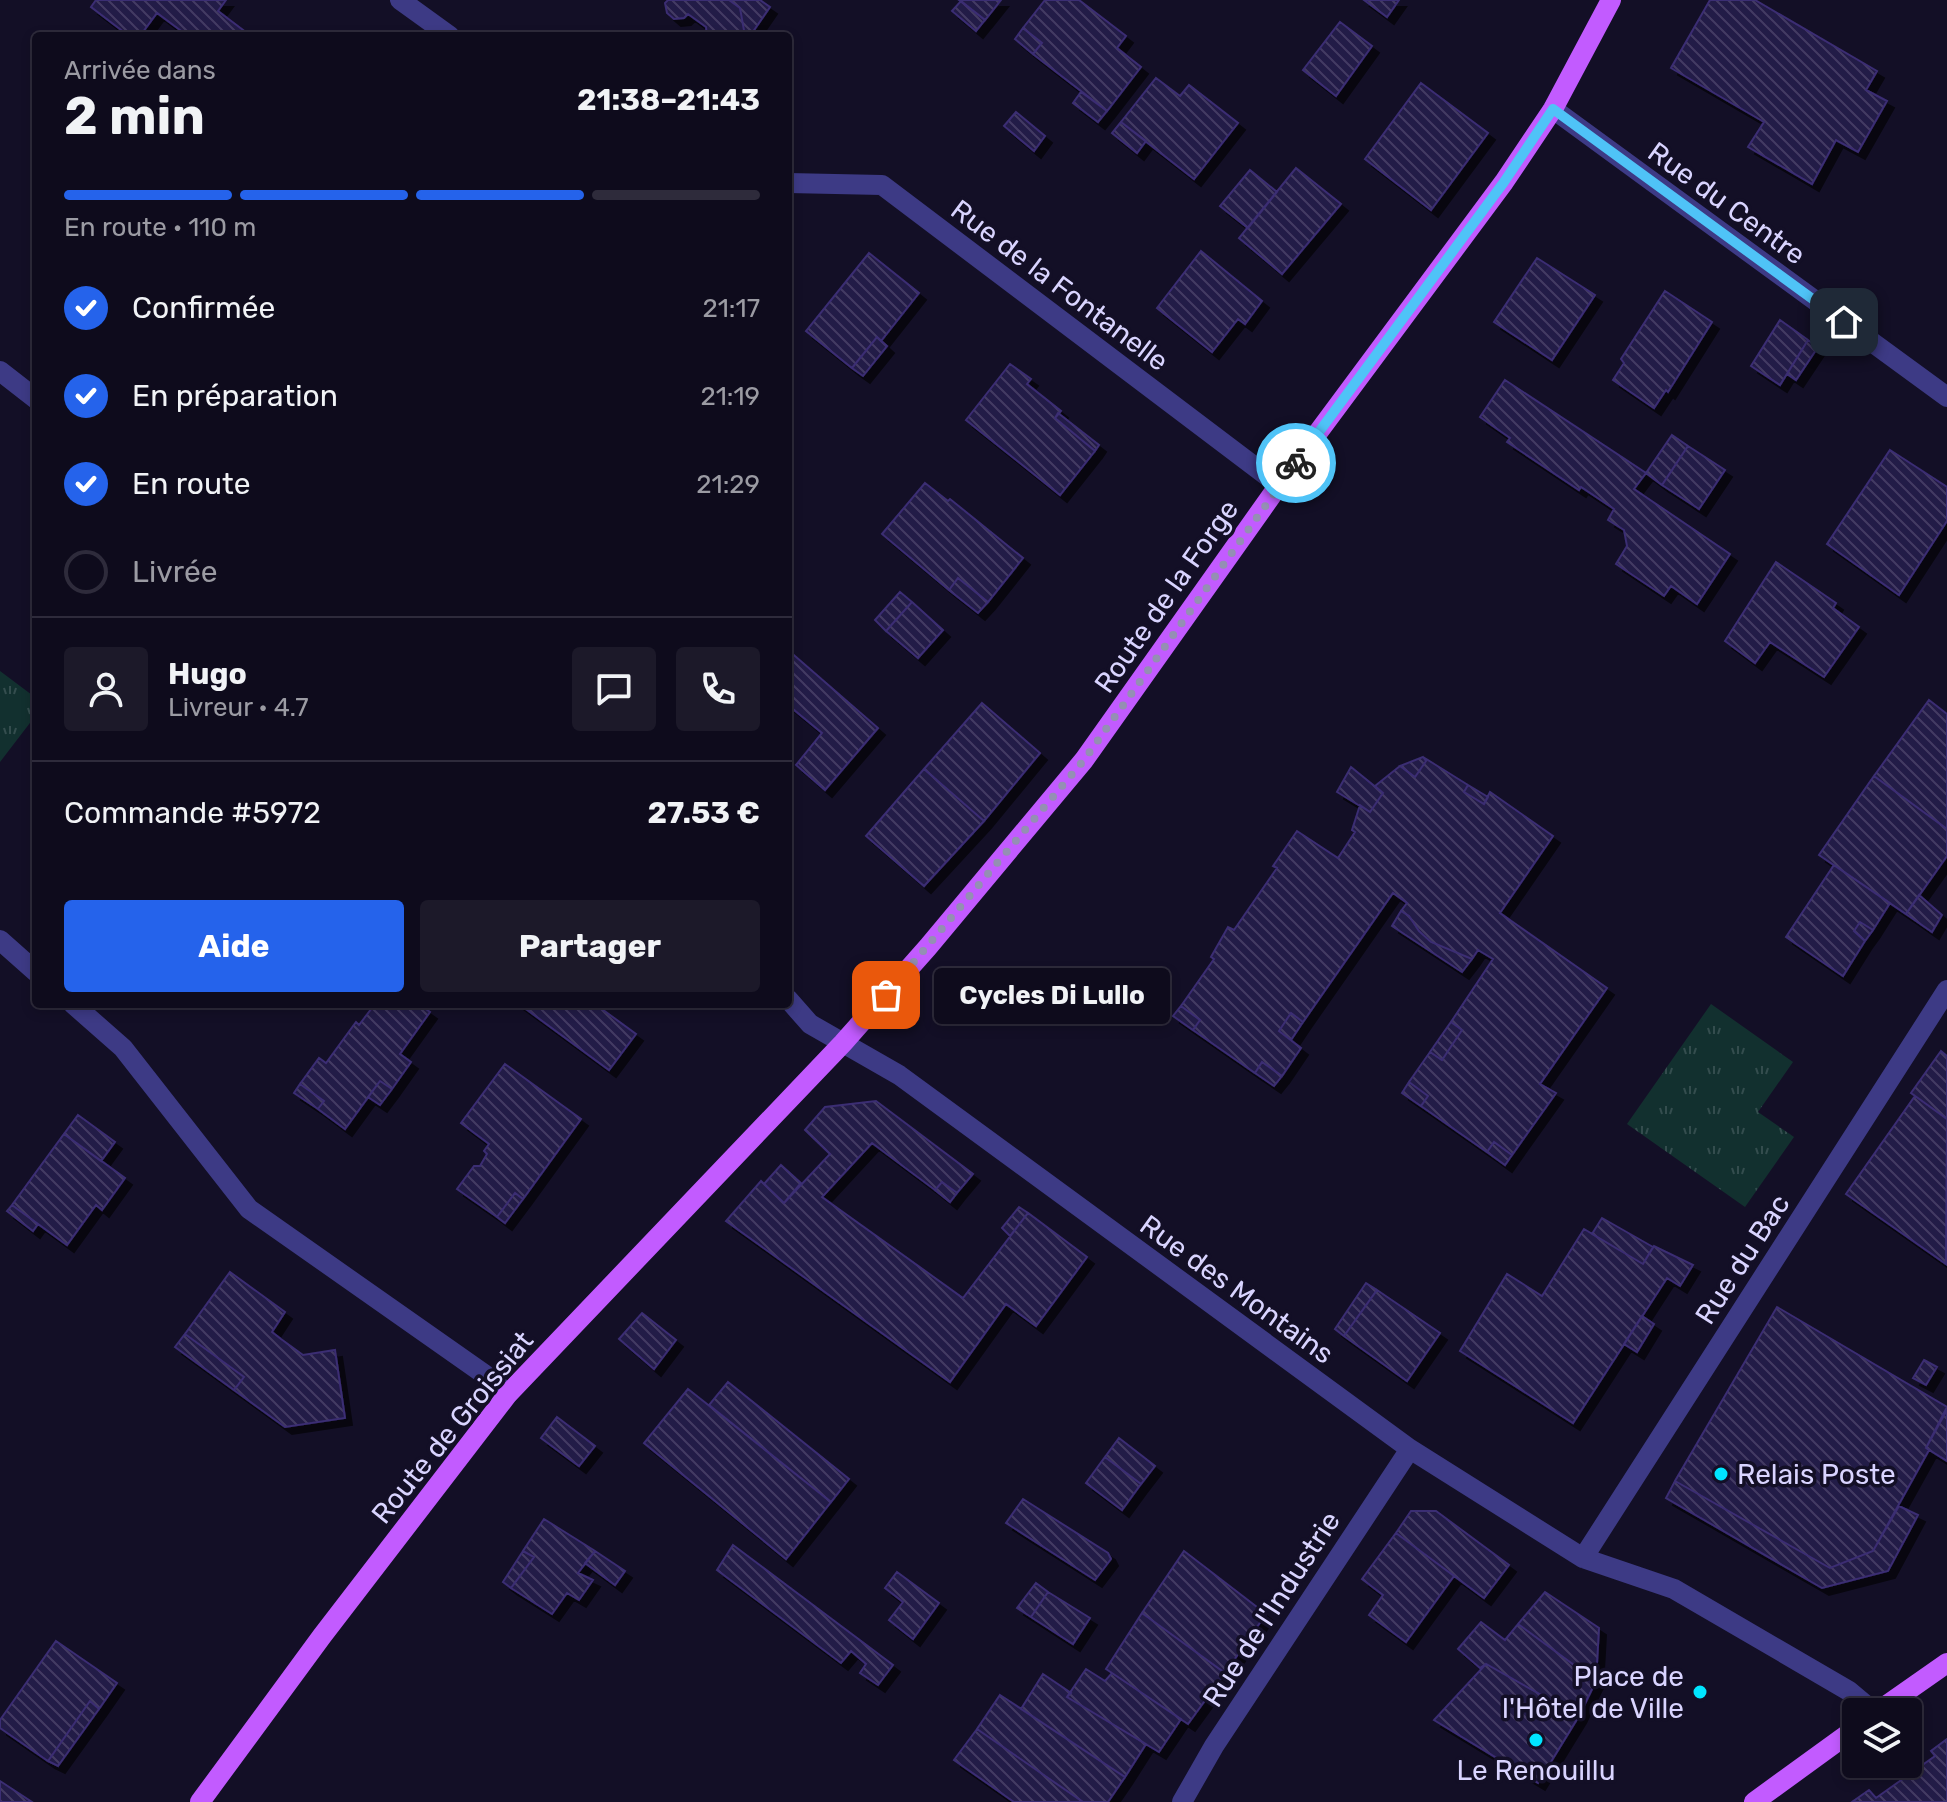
<!DOCTYPE html>
<html lang="fr">
<meta charset="utf-8">
<style>
body{margin:0;font-family:Rubik,sans-serif;background:#1c1929;color:#f1f3f6;height:100vh;display:flex;flex-direction:column;font-size:30px;white-space:nowrap}
*{box-sizing:border-box;margin:0}
p{font-size:26px;color:#9b9ba3}
.icon{flex:none;width:44px;height:44px;fill:none;stroke:currentColor;stroke-width:2;stroke-linecap:round;stroke-linejoin:round}
.map{position:relative;flex:1;overflow:hidden}
.drawer{position:absolute;left:32px;top:32px;width:760px;height:976px;display:flex;flex-direction:column;background:#0e0b1c;border-radius:8px;box-shadow:0 4px 12px #0003,0 0 0 2px #2e2b3b}
.drawer>*{flex:none}
.fabs{position:absolute;left:1842px;top:1698px;display:grid;gap:16px}
.fabs a{display:grid;place-items:center;width:80px;height:80px;border-radius:8px;background:#0e0b1c;box-shadow:0 4px 12px #0003,0 0 0 2px #2e2b3b;font-size:40px}
.pin{position:absolute;display:grid;place-items:center;width:68px;height:68px;color:#fff;margin:-34px;border-radius:16px;box-shadow:0 4px 12px #0006}
.courier{position:absolute;display:grid;place-items:center;width:80px;height:80px;margin:-40px;border:6px solid #4fc3f7;border-radius:50%;background:#fff;color:#222;box-shadow:0 2px 10px #0007}
.bubble{position:absolute;height:56px;border-radius:8px;background:#0e0b1c;box-shadow:0 4px 12px #0003,0 0 0 2px #2e2b3b;font-size:26px;font-weight:700;line-height:56px;text-align:center}
.head em{font-style:normal;font-weight:700}
.head div{display:flex;flex-direction:column-reverse}
.head{display:flex;align-items:center;justify-content:space-between;height:136px;padding:0 32px}
h1{font-size:52px;font-weight:700;line-height:60px}
.bar{display:grid;grid-template-columns:repeat(4,1fr);gap:12px 8px;align-content:center;height:96px;padding:0 32px}
.bar i{height:10px;border-radius:6px;background:#2e2b3b}
.bar .active{background:#2563eb}
.bar p{grid-column:span 4}
.line{display:flex;align-items:center;gap:20px;padding:0 32px;border-top:2px solid #2e2b3b}
.line div{flex:1}
.round{display:grid;place-items:center;flex:none;width:84px;height:84px;border-radius:8px;background:#1c1929}
ol{padding:0 32px;list-style:none}
li{display:flex;align-items:center;gap:24px;height:88px}
li p{margin-inline-start:auto}
li .icon{padding:8px;border-radius:50%;background:#2563eb;color:#fff;stroke-width:4}
li:last-child{color:#9b9ba3}
li i{width:44px;height:44px;border:4px solid #2e2b3b;border-radius:50%}
.cta{display:flex;gap:16px;margin-top:auto;padding:16px 32px}
.cta a{flex:1;height:92px;border-radius:8px;background:#2563eb;color:#fff;font-size:32px;font-weight:700;line-height:92px;text-align:center}
.cta a+a{background:#1c1929;color:#f1f3f6}
.map>svg:first-child{display:block}
.grass{fill:url(#grass-tufts)}
.building{fill:url(#building-back-hatch);stroke:#3b2d73;stroke-width:2;filter:url(#shadow)}
.lines{fill:none;stroke-linecap:round;stroke-linejoin:round}
.minor{stroke:#3d3a85;stroke-width:20}
.major{stroke:#c25bff;stroke-width:20}
.done{stroke:#948fb3;stroke-width:8;stroke-dasharray:0 14.4}
.route{stroke:#4fc3f7;stroke-width:10}
.poi-dot{fill:#00e5ff;stroke:#130f26;stroke-width:3}
.labels{text-anchor:middle;stroke-width:7;stroke-linejoin:round;paint-order:stroke}
.street-label{font-size:28px;fill:#d9d4ff;stroke:#130f26}
.poi-label{font-size:28px;fill:#d9d4ff;stroke:#130f26;text-anchor:start}
</style>
<div class="map">
<svg width="1947" height="1802" viewBox="0 0 1947 1802">
<defs>
<pattern id="grass-tufts" width="24" height="20" patternUnits="userSpaceOnUse" patternTransform="scale(2)"><rect width="24" height="20" fill="#12302f"/><path d="M3 7l-1-3M5 7V3M7 7l1-3M15 17l-1-3M17 17v-4M19 17l1-3" fill="none" stroke="#344d4e"/></pattern>
<pattern id="building-back-hatch" width="6" height="6" patternUnits="userSpaceOnUse" patternTransform="scale(2)"><rect width="6" height="6" fill="#241b47"/><path d="M-1 5l2 2M0 0l6 6M5-1l2 2" fill="none" stroke="#433b63"/></pattern>
<filter id="shadow"><feDropShadow dx="7" dy="7" stdDeviation="0" flood-color="#0009"/></filter>
</defs>
<rect width="100%" height="100%" fill="#130f26"/>
<path class="grass" d="M0,671L36,698V715L0,762Z
M1711,1004L1793,1062L1758,1112L1794,1137L1745,1207L1627,1124Z"/>
<path class="building" d="M96,0H226L218,11L251,36H188L157,13L140,36H129L91,7Z
M668,0H729L740,8L745,36H707L706,27L688,14L684,18L674,19L667,13L665,3Z
M729,0H760L770,7L750,36H745L740,8Z
M959,0H1001L985,20Z
M1045,0H1079L1126,36L1117,48L1141,67L1107,111L1033,54L1042,43L1023,28Z
M1364,0H1399L1387,17Z
M1710,0H1755L1877,71L1866,90L1887,101L1858,152L1836,140L1812,184L1748,147L1764,122L1671,68Z
M961,1L985,20L976,31L952,11Z
M1340,22L1372,46L1336,96L1303,70Z
M1023,28L1042,43L1033,54L1015,39Z
M1156,78L1180,96L1189,85L1238,123L1194,179L1121,122Z
M1421,83L1488,133L1431,210L1365,159Z
M1081,92L1107,111L1098,122L1073,103Z
M1016,112L1045,136L1034,151L1004,126Z
M1121,122L1146,141L1137,153L1112,133Z
M1296,168L1341,204L1282,274L1239,238Z
M1250,170L1277,192L1248,228L1220,206Z
M1201,251L1262,301L1245,324L1238,319L1212,352L1157,308Z
M869,253L919,293L881,341L877,337L852,368L806,331Z
M1537,258L1595,295L1552,360L1494,322Z
M1665,291L1712,322L1668,392L1666,390L1654,408L1613,380L1624,363L1621,359Z
M1780,320L1808,340L1780,385L1751,366Z
M877,337L887,346L863,376L852,368Z
M1808,340L1818,347L1796,380L1787,374Z
M1010,364L1031,379L1027,384L1061,411L1055,418L1095,451L1060,495L966,420Z
M1505,380L1646,473L1634,489L1730,554L1697,604L1671,586L1664,596L1616,564L1627,546L1624,530L1608,520L1614,509L1581,487L1579,490L1507,442L1510,438L1480,417Z
M1058,413L1099,445L1095,451L1055,418Z
M1672,435L1688,446L1662,485L1646,473Z
M1688,446L1725,470L1699,509L1662,485Z
M1890,450L1947,487V521L1899,595L1827,544Z
M925,483L948,501L950,499L1023,558L988,602L958,578L949,590L882,534Z
M1776,562L1836,603L1833,608L1859,627L1824,677L1770,642L1755,663L1725,641Z
M958,578L988,602L978,613L949,590Z
M900,592L912,602L886,631L875,620Z
M912,602L943,630L918,658L886,631Z
M788,650L878,728L825,790L796,765L822,733L788,705Z
M1929,700L1947,714V829L1874,776Z
M982,703L1040,753L984,821L924,769Z
M1423,757L1426,761L1415,777L1400,766Z
M1423,757L1468,785L1464,792L1484,804L1490,792L1553,836L1500,913L1607,988L1540,1084L1556,1093L1512,1155L1494,1142L1487,1152L1421,1106L1428,1096L1409,1082L1430,1052L1442,1060L1462,1030L1451,1022L1493,959L1478,950L1472,959L1431,942L1419,931L1409,916L1401,911L1407,903L1393,893L1303,1022L1291,1013L1279,1031L1301,1048L1282,1076L1262,1062L1255,1073L1193,1030L1200,1020L1181,1006L1214,959L1211,957L1228,927L1234,930L1277,868L1273,866L1297,831L1338,858L1355,832L1352,830L1360,805L1370,812L1383,793L1375,786L1400,766L1415,777L1426,761Z
M1351,767L1383,793L1370,812L1337,792Z
M924,769L984,821L924,886L866,836Z
M1874,776L1947,829V856L1906,914L1819,855Z
M1468,785L1488,797L1484,804L1464,792Z
M1834,865L1890,903L1873,930L1860,922L1854,931L1865,941L1843,976L1786,937Z
M1919,895L1942,915L1932,932L1906,914Z
M1401,911L1409,916L1419,931L1431,942L1472,959L1462,972L1392,926Z
M1860,922L1873,930L1865,941L1854,931Z
M375,1004H419L430,1012L400,1054L411,1062L392,1089L380,1081L345,1129L318,1109L324,1101L300,1084L319,1058L326,1063L356,1022L359,1025Z
M519,1004H595L636,1034L609,1070Z
M1181,1006L1200,1020L1193,1030L1173,1016Z
M1291,1013L1303,1022L1291,1040L1279,1031Z
M1451,1022L1462,1030L1442,1060L1430,1052Z
M1941,1051L1947,1056V1119L1911,1093Z
M1262,1062L1282,1076L1274,1086L1255,1073Z
M505,1064L581,1119L523,1199L515,1193L497,1217L457,1189L474,1166H480L487,1154L484,1151L489,1144L461,1123Z
M380,1081L392,1089L380,1105L368,1097Z
M1409,1082L1428,1096L1421,1106L1402,1093Z
M300,1084L324,1101L318,1109L294,1093Z
M1915,1096L1947,1119L1946,1264L1846,1194Z
M876,1101L973,1174L957,1193L942,1182L935,1190L872,1143L822,1197L963,1298L1028,1213L1087,1257L1036,1326L1006,1304L950,1382L726,1221L761,1181L784,1203L830,1154L805,1130L825,1107Z
M78,1115L115,1142L101,1161L64,1134Z
M64,1134L125,1178L102,1210L96,1205L67,1245L12,1205Z
M1494,1142L1512,1155L1505,1165L1487,1152Z
M781,1165L801,1183L784,1203L764,1184Z
M942,1182L957,1193L950,1202L935,1190Z
M515,1193L523,1199L505,1223L497,1217Z
M12,1205L38,1224L33,1231L7,1211Z
M1019,1207L1028,1213L1010,1236L1002,1228Z
M1602,1218L1653,1247L1643,1264L1592,1234Z
M1584,1229L1643,1264L1654,1246L1693,1265L1680,1286L1667,1278L1573,1423L1460,1351L1507,1274L1542,1296Z
M230,1272L285,1312L272,1332L281,1339L303,1355L335,1350L345,1418L285,1427L234,1390L244,1377L185,1334Z
M1366,1283L1377,1290L1344,1336L1335,1329Z
M1377,1290L1440,1333L1407,1381L1344,1336Z
M1777,1307L1947,1407L1926,1448L1929,1450L1873,1551L1830,1568L1675,1481Z
M642,1313L676,1340L654,1369L619,1339Z
M1642,1316L1654,1324L1637,1352L1624,1344Z
M185,1334L244,1377L234,1390L175,1347Z
M1924,1360L1937,1367L1926,1385L1913,1378Z
M728,1382L849,1479L831,1502L709,1405Z
M688,1389L831,1502L786,1559L644,1443Z
M1947,1410V1461L1926,1448Z
M557,1417L595,1446L579,1466L541,1438Z
M1119,1438L1155,1466L1141,1484L1105,1457Z
M1105,1457L1141,1484L1122,1510L1086,1483Z
M1675,1481L1830,1568L1873,1551L1899,1506L1918,1515L1888,1571L1822,1588L1666,1498Z
M1023,1499L1108,1553L1111,1559L1095,1580L1006,1523Z
M1411,1511H1436L1509,1565L1484,1598L1396,1533Z
M544,1519L595,1551L578,1573L593,1580L579,1600L567,1593L552,1614L511,1588L534,1557L523,1551Z
M1396,1533L1454,1576L1406,1642L1369,1615L1383,1595L1362,1579Z
M733,1545L893,1665L878,1685L860,1673L866,1664L851,1651L841,1663L717,1570Z
M523,1551L534,1557L511,1588L503,1582Z
M595,1551L625,1571L615,1585L585,1563Z
M1184,1551L1266,1614L1225,1673L1142,1613Z
M897,1572L939,1603L913,1639L889,1620L903,1602L885,1588Z
M1036,1583L1048,1592L1031,1617L1017,1608Z
M1048,1592L1090,1618L1073,1644L1031,1617Z
M1545,1592L1599,1628L1596,1681L1518,1624Z
M1142,1613L1225,1673L1188,1724L1106,1669Z
M1481,1622L1505,1640L1518,1624L1596,1681L1579,1716L1486,1664L1480,1668L1458,1649Z
M56,1641L117,1683L99,1709L90,1701L48,1761L0,1728V1720Z
M1486,1664L1579,1716L1538,1783L1434,1720Z
M1086,1669L1105,1681L1112,1673L1181,1719L1159,1752L1067,1697Z
M1043,1674L1071,1693L1067,1697L1146,1744L1125,1777L1021,1709Z
M1000,1695L1125,1777L1108,1802H1083L977,1729Z
M90,1701L99,1709L58,1766L48,1761Z
M977,1729L1083,1802H1014L954,1760Z
M1947,1739V1802H1852L1869,1790L1876,1798L1935,1756L1931,1751Z
M0,1781L32,1802H0Z"/>
<g class="lines">
<path class="minor" d="M400,0L450,36
M1553,109L1947,397
M788,183L882,185L1279,485
M0,371L36,399
M0,940L36,972
M788,999L810,1024L899,1075L1410,1449L1583,1558L1674,1589L1849,1691L1874,1712
M73,1004L123,1048L249,1209L484,1374L508,1394
M1583,1558L1947,990
M1182,1802L1214,1746L1410,1449"/>
<path class="major" d="M1877,1712L1947,1663
M200,1802L322,1636L508,1394L843,1043L928,947L1084,760L1279,485L1504,182L1553,109L1611,0
M1754,1802L1856,1728"/>
</g>
<g class="lines">
<path class="done" d="M886,995L1084,760L1296,463"/>
<path class="route" d="M1296,463L1504,182L1553,109L1844,322"/>
</g>
<g class="poi-dot">
<circle cx="1721" cy="1474" r="8"/>
<circle cx="1700" cy="1692" r="8"/>
<circle cx="1536" cy="1740" r="8"/>
</g>
<g class="labels">
<g class="street-label">
<text transform="translate(1727 203) rotate(36)" y="10">Rue du Centre</text>
<text transform="translate(1060 285) rotate(37)" y="10">Rue de la Fontanelle</text>
<text transform="translate(1166 596) rotate(-55)" y="10">Route de la Forge</text>
<text transform="translate(1742 1259) rotate(-57)" y="10">Rue du Bac</text>
<text transform="translate(1237 1289) rotate(36)" y="10">Rue des Montains</text>
<text transform="translate(452 1427) rotate(-51)" y="10">Route de Groissiat</text>
<text transform="translate(1271 1609) rotate(-57)" y="10">Rue de l'Industrie</text>
</g>
<g class="poi-label">
<text x="1737" y="1484">Relais Poste</text>
<text x="1684" y="1686" text-anchor="end">Place de<tspan x="1684" dy="32">l'Hôtel de Ville</tspan></text>
<text x="1536" y="1780" text-anchor="middle">Le Renouillu</text>
</g>
</g>
</svg>
<div class="fabs">
<a><svg class="icon" aria-label="layers" viewBox="0 0 24 24"><path d="M12 4l9 5-9 5-9-5zM3 14l9 5 9-5"/></svg></a>
</div>
<div class="pin" style="left:886px;top:995px;background:#ea580c"><svg class="icon" aria-label="bag" viewBox="0 0 24 24"><path d="M5 8h14l-1 12H6zM9 8a3 3 0 0 1 6 0"/></svg></div>
<div class="pin" style="left:1844px;top:322px;background:#1f2937"><svg class="icon" aria-label="home" viewBox="0 0 24 24"><path d="M3 11l9-7 9 7M6 9v11h12V9"/></svg></div>
<div class="courier" style="left:1296px;top:463px"><svg class="icon" aria-label="bike" viewBox="0 0 24 24"><circle cx="6" cy="16" r="4"/><circle cx="18" cy="16" r="4"/><path d="M6 16l4-8h5l3 8M10 8l3 8H6M13 5h3"/></svg></div>
<div class="bubble" style="left:934px;top:968px;width:236px">Cycles Di Lullo</div>
<section class="drawer">
<div class="head"><div><h1>2 min</h1><p>Arrivée dans</p></div><em>21:38–21:43</em></div>
<div class="bar"><i class="active"></i><i class="active"></i><i class="active"></i><i></i><p>En route · 110 m</p></div>
<ol>
<li><svg class="icon" aria-label="check" viewBox="0 0 24 24"><path d="M5 12l5 5 9-10"/></svg>Confirmée<p>21:17</p></li>
<li><svg class="icon" aria-label="check" viewBox="0 0 24 24"><path d="M5 12l5 5 9-10"/></svg>En préparation<p>21:19</p></li>
<li><svg class="icon" aria-label="check" viewBox="0 0 24 24"><path d="M5 12l5 5 9-10"/></svg>En route<p>21:29</p></li>
<li><i></i>Livrée</li>
</ol>
<div class="line" style="height:144px"><a class="round"><svg class="icon" aria-label="person" viewBox="0 0 24 24"><circle cx="12" cy="8" r="4"/><path d="M4 21q1-7 8-7t8 7"/></svg></a><div><b>Hugo</b><p>Livreur · 4.7</p></div><a class="round"><svg class="icon" aria-label="chat" viewBox="0 0 24 24"><path d="M4 5h16v11H9l-5 4z"/></svg></a><a class="round"><svg class="icon" aria-label="phone" viewBox="0 0 24 24"><path d="M5 4h4l2 5-3 2q2 4 5 5l2-3 5 2v4C11 20 4 13 5 4z"/></svg></a></div>
<div class="line" style="height:104px"><div>Commande #5972</div><b>27.53 €</b></div>
<div class="cta"><a>Aide</a><a>Partager</a></div>
</section>
</div>
